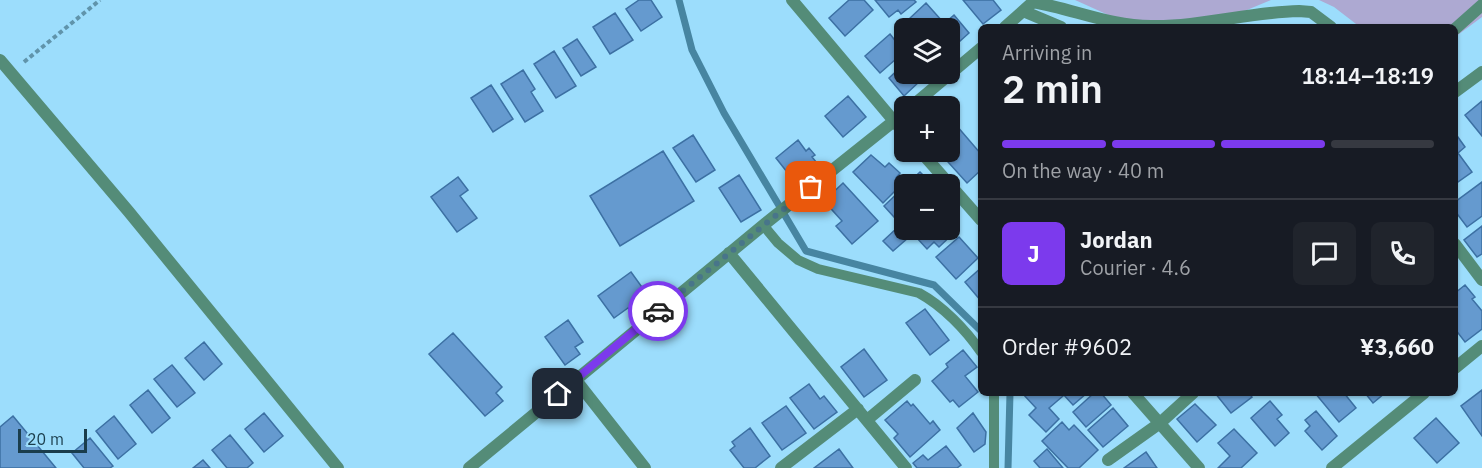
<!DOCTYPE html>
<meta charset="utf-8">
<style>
body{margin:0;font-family:"IBM Plex Sans",sans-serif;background:#20242c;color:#f1f3f6;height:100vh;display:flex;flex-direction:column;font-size:22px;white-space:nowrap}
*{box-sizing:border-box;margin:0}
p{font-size:20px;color:#9ea1a6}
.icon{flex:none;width:33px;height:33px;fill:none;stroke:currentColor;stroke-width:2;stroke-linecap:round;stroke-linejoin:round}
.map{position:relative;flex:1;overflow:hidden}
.drawer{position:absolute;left:978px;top:24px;width:480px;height:372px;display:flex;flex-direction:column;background:#171b24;border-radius:9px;box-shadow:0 2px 4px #0004}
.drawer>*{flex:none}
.tools{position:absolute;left:894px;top:18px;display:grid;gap:12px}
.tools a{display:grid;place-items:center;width:66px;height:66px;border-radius:9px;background:#171b24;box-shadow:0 2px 4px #0004;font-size:30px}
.scale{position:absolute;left:18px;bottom:15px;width:69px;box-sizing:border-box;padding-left:6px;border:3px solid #1a3d4c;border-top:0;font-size:16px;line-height:21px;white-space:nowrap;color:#1a3d4c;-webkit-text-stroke:4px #9cddfc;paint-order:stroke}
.pin{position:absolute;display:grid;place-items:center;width:51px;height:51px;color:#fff;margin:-26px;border-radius:12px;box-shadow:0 3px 9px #0006}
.courier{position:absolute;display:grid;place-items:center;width:60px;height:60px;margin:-30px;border:4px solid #7c3aed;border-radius:50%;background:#fff;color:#222;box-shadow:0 2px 8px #0007}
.head em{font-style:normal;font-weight:600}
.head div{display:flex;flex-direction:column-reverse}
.head{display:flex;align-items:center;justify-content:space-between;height:102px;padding:0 24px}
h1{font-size:39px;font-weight:600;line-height:45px}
.bar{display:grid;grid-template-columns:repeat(4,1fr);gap:9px 6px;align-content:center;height:72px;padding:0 24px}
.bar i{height:8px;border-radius:4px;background:#363941}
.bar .selected{background:#7c3aed}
.bar p{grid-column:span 4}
.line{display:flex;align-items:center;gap:15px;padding:0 24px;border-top:2px solid #363941}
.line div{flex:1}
.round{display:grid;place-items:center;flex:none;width:63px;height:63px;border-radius:9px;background:#20242c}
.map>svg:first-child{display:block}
.green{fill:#ada9d2}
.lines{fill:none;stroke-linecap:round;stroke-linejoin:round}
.stream{stroke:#4785a1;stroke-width:7}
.building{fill:#659acf;stroke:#3c70a3;stroke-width:1.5}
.path{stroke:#6094ab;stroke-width:4;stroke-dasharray:4.5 3;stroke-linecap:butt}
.service{stroke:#548c78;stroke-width:10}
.minor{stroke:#548c78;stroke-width:12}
.done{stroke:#48758a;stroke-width:6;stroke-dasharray:0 10.8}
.route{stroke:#7c3aed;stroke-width:8}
</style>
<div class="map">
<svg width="1482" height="468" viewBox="0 0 1482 468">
<rect width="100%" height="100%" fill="#9cddfc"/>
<path class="green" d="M1075,0H1271L1206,27L1115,18Z
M1319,0H1482V17L1455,37V27H1360L1334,7Z"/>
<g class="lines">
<path class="stream" d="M679,0L692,50L724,113L806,251L934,285L981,331
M1008,468L1010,393"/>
</g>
<path class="building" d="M639,0H651L662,17L641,31L626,9Z
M849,0H864L873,10L845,36L829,18Z
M875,0H914L916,2L901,14L898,10L889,17Z
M963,0H993L1001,10L983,24Z
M926,3L942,21L934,28H917L909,19Z
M615,13L633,40L610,54L593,27Z
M954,15L969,33L950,50V28H939Z
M890,34L904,52L880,73L865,56Z
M577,39L596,67L581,76L563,48Z
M554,51L576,86L556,98L534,64Z
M904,64V74H914L920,81L904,96L889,78Z
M523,70L535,89L531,92L543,111L525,122L501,84Z
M491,85L513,119L493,132L471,98Z
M848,96L866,117L843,137L825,116Z
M1482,101V136L1465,115Z
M950,118L981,154V170L967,183L939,152H950Z
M1455,133L1465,147L1458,153L1472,172L1455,184Z
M693,135L715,170L696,182L673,148Z
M798,140L806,151L809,148L815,155L812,157L821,168L798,186L776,158Z
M663,151L694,201L620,246L590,196Z
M871,155L885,167L889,163L900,173L896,178L902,184L883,203L853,172Z
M920,172L932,184H907Z
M739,175L761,210L741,222L719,188Z
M458,177L468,190L460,196L477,218L457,232L431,197Z
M1482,182V216L1467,227L1455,211V202Z
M843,183L878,221L852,244L836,226L842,221L824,201Z
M904,187V228L884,206Z
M951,208L959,216L951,223L957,230L939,247L934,242L927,249L917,238L927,230H950Z
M1482,226V254L1477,257L1464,240Z
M898,227L908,238L893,251L883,241Z
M959,237L978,258L956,279L936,257Z
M981,268V301L965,282Z
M631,272L652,301L633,314L628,308L614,318L598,296Z
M1465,285L1475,297L1472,299L1482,311V329L1465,342L1455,329V293Z
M925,309L949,340L930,355L906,323Z
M568,320L583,342L575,347L580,354L565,365L545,337Z
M453,333L502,387L496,393L503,401L485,416L429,354Z
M204,342L222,364L204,380L185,358Z
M864,349L887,380L864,397L841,367Z
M963,350L977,367L965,376L978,392L959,407L953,400L950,402L932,381L948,367L946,364Z
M172,365L195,393L177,407L154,379Z
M809,384L820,399L824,396L837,412L814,429L790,398Z
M148,390L170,418L152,433L130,405Z
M1482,390V436L1461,406Z
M1022,393H1060L1063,396L1049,408L1059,419L1046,432L1029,415L1036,408Z
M1062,393H1087L1073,405Z
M1094,393H1101L1111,405L1086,427L1073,412Z
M1215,393H1249L1252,397L1231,413Z
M1315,393H1344L1356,408L1339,422Z
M1365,393H1385L1373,403Z
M907,401L911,406L913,404L930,424L933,421L940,430L910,457L894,438L898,434L885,420Z
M1270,401L1282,415L1277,419L1289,433L1275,446L1251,418Z
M1195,404L1216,425L1197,442L1177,419Z
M786,406L806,433L782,450L762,423Z
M1113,408L1128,426L1103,447L1088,430Z
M1316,411L1337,436L1322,450L1305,431L1310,426L1305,420Z
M264,413L283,436L264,452L245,429Z
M973,413L986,432L985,444L974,452L957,428Z
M13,416L56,468H0V427Z
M114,416L136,444L118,459L96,431Z
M1436,418L1459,443L1437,463L1414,438Z
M1062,422L1069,430L1074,425L1098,450L1079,468H1068L1042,441Z
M750,428L770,456L755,468H744L730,450L735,446L732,442Z
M1234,429L1257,453L1241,468H1218L1230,456L1218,443Z
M230,435L253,463L247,468H227L212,450Z
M90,438L113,466L110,468H84L72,453Z
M946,446L961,465L957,468H917L913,463L923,455L928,460Z
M839,449L853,468H814Z
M1047,449L1063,468H1040L1034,461Z
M1146,452L1157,468H1124Z
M203,460L210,468H193Z"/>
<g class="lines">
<path class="path" d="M24,62L100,0"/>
<path class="service" d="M763,225L778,243L798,260L818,269L919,293C943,306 966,330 981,352
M994,468V393"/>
<path class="minor" d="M792,0L904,133
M1023,11L1033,2C1073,9 1111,26 1151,26C1201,27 1249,12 1299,11L1311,12L1331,27
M1005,27L1023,11L1061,27
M1455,29L1482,5
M0,60L129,212L338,468
M1455,92L1482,72
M912,106L981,48
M921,152L981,220
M1455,244L1482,280
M729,253L906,468
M1455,368L1482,346
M575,379L645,468
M1133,393L1199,468
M867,420L915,380
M1108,460L1160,423L1193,393
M469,468L766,223L904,113
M781,468L858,409
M1332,468L1424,393"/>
</g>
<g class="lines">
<path class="done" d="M658,311L811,187"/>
<path class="route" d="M558,394L658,311"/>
</g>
</svg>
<div class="tools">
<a><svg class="icon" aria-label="layers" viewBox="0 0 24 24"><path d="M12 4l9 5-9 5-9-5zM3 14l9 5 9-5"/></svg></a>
<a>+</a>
<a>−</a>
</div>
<div class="scale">20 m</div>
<div class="pin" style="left:811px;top:187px;background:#ea580c"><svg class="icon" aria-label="bag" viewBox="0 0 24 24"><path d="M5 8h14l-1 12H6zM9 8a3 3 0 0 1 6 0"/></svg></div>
<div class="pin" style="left:558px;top:394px;background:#1f2937"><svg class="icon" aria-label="home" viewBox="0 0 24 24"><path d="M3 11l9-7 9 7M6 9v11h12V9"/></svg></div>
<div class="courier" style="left:658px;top:311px"><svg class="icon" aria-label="car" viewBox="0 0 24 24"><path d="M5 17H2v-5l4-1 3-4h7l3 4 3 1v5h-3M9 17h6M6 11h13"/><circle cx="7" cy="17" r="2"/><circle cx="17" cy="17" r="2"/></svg></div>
<section class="drawer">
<div class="head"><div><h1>2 min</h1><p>Arriving in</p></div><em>18:14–18:19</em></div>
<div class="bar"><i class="selected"></i><i class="selected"></i><i class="selected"></i><i></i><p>On the way · 40 m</p></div>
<div class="line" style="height:108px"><b class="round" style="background:#7c3aed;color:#fff">J</b><div><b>Jordan</b><p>Courier · 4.6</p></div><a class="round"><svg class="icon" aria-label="chat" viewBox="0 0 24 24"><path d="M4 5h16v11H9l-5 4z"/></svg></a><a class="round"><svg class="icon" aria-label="phone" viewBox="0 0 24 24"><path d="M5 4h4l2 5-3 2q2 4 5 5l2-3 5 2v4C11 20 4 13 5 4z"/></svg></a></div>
<div class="line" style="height:78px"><div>Order #9602</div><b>¥3,660</b></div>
</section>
</div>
